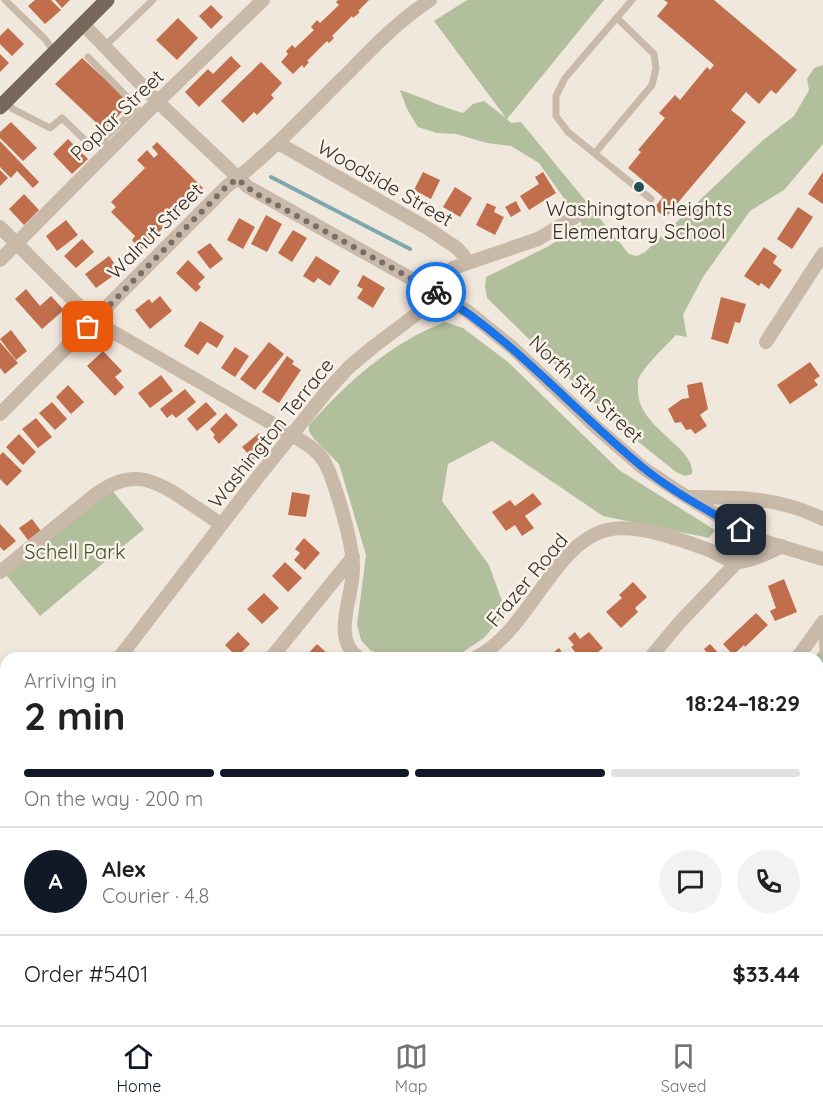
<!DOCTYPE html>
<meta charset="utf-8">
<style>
body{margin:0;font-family:Quicksand,sans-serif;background:#f2f2f2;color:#202124;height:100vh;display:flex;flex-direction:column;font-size:22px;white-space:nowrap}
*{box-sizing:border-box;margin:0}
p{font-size:20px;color:#757577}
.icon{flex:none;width:33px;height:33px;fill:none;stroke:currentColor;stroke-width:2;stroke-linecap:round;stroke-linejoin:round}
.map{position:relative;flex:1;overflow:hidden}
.side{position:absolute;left:0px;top:652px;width:824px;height:374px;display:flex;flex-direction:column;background:#fff;border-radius:18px 18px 0 0;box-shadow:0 3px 9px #0003}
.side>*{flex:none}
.pin{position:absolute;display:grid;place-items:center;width:51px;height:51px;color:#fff;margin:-26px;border-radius:12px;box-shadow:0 3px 9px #0006}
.courier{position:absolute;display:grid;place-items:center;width:60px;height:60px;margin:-30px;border:4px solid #1a73e8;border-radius:50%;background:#fff;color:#222;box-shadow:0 2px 8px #0007}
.headline em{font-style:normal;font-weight:800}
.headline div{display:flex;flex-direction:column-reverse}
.headline{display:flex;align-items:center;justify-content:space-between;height:102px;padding:0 24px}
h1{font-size:39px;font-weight:800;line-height:45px}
.bar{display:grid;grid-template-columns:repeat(4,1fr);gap:9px 6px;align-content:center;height:72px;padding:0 24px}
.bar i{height:8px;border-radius:4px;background:#e0e0e0}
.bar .current{background:#111827}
.bar p{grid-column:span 4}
.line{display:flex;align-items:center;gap:15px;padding:0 24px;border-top:2px solid #e0e0e0}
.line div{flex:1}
.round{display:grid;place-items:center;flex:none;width:63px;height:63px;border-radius:32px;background:#f2f2f2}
.tab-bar{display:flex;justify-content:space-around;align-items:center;height:84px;border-top:2px solid #e0e0e0;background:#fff;font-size:16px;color:#757577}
.tab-bar a{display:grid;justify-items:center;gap:3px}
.tab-bar .current{color:#111827}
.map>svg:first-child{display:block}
.green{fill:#b2bf9d}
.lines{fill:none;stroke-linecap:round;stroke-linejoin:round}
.stream{stroke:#7da8ad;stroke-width:4}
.building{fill:#c06e4b}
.service{stroke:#c9b9a9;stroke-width:7}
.minor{stroke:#c9b9a9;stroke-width:14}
.primary{stroke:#77665a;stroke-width:15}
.done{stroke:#776e68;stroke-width:6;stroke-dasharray:0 10.8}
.route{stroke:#1a73e8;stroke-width:8}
.poi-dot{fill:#204f56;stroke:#f9f2e9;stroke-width:2}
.labels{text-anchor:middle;stroke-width:5;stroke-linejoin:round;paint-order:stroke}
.street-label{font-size:20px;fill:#362d29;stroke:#f9f2e9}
.poi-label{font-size:20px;fill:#362d29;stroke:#f9f2e9}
.park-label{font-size:20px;fill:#43532d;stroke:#f9f2e9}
</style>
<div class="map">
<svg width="823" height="1025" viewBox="0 0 823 1025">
<rect width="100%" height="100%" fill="#f1e8dd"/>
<path class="green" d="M467,0H604L507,119L511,123L521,122L629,254L637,256L645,252L762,141L794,116L809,90L807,79L814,68L823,65V144L784,190L750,211L703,277L683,315L687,337L676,335C666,346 645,365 639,378C637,381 638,387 638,391C638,428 697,448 692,474L685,476L676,472L615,423L487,298L485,286L486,277L549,246L582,224L539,163L511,146L487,143L456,134L437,133L418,127L407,109L400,90C422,97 441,107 463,113L473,104L484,101L506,118L434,21Z
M445,322L463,328L508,362L619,470L715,530L709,538L603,516L492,441L448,464L442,501L489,565L506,612L484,638L463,652L444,658H398L382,655L370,650L361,640L357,625L366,555L339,464L314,439L309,431V425C348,382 390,343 445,322Z
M110,488L144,529L40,616L6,575Z
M823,647V885L818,880V658H814Z
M823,891V964L818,967V924Z
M107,1020H799L798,1025H122Z"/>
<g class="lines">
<path class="stream" d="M271,177L410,249"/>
</g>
<path class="building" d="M35,0H51L61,10L45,24L28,6Z
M55,0H70L62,8Z
M338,0H369L358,11L360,12L353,18L352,16L332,36L334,38L329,43L327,41L307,61L309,62L304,68L302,65L293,74L281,62L288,54L286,51L292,45L295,48L314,30L311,27L317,20L320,23L339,5L336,2Z
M664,0H714L797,70L776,94L771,90L759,104L746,92L731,110L746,122L665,218L654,208L663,197L628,168L641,152L638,150L665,118L659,113L675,95L680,100L707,67L710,70L714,65L657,16L668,3Z
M211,5L223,17L211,29L199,16Z
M178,18L198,38L177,60L156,40Z
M8,28L24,44L12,56L0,44V36Z
M0,54L9,63L0,72Z
M231,56L241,66L199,107L185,92L208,69L213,74Z
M82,58L131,103L104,130L55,84Z
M261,62L282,83L271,95L274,98L257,115L254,112L243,123L221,101Z
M11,122L37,148L23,161L0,138V132Z
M68,139L88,159L72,174L53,154Z
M0,141L39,182L33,188L17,171L11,178L0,167Z
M157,142L203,188L141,250L132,240L135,236L111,212L116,207L111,202L145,168L137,160L147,150L154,158L158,154L152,147Z
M0,170L8,178L0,186Z
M423,172L440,180L431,199L414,190Z
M543,172L556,193L529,210L520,196L539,184L535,177Z
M823,172V204L808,194Z
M455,187L472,198L460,217L443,207Z
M24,194L39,210L24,225L9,209Z
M516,201L521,211L511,217L505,207Z
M487,203L496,207L494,212L504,217L495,235L476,225Z
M798,207L813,217L792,249L777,239Z
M266,215L282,224L267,252L251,244Z
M239,218L255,227L243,249L227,240Z
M66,220L78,235L57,251L46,236Z
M293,230L307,238L292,262L278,253Z
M82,239L94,252L76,268L64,256Z
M210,243L223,259L210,269L197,252Z
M764,247L777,256L773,263L782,270L769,289L761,283L759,286L744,276Z
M109,256L120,271L96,288L85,274Z
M316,256L340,271L330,286L318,278L314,283L303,276Z
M188,260L205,277L198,284L201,287L196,292L176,273Z
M363,275L385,288L373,308L357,298L363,289L357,286Z
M26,289L40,306L51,296L64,310L42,329L15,299Z
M160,296L172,311L150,329L135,310L149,299L152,303Z
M721,297L746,304L740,323L735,322L728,344L711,339Z
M200,321L224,336L217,348L207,342L198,355L184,346Z
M11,330L27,351L16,360L0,339Z
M0,342L18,363L5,374L0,368Z
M269,342L284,354L255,390L240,379Z
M235,347L249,356L235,377L221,368Z
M103,351L122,371L115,377L124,387L115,396L87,366Z
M287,356L294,361L292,364L301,370L279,403L262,392Z
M810,362L820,376L814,380L818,385L790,404L777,385Z
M161,375L173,391L150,408L138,393Z
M702,382L708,409L700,415L707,426L695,434L691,429L686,430L681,422L675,423L668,409L682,399L689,398L687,385Z
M68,385L84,402L71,414L56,397Z
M185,389L196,402L176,418L172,414L167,418L160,409Z
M52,402L67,419L55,430L39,413Z
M206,402L217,414L197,431L187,419Z
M226,413L238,425L219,444L213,437L215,435L210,429Z
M36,418L52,437L38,448L22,429Z
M259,433L270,446L251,462L246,457L249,455L242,447Z
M19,434L36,452L23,465L6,447Z
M3,452L22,471L7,486L0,479V455Z
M292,492L310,495L306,517L288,515Z
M533,493L542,504L525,516L534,528L522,536L515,525L506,531L492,512L510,500L515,506Z
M32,519L41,531L28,540L19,528Z
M0,524L16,541L4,551L0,547Z
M304,538L320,553L305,570L294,560L300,553L295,549Z
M285,562L302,578L288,592L272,576Z
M784,579L797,612L775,621L770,611L776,608L768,586Z
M633,582L647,597L635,608L638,612L621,628L606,612L622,598L619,595Z
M264,593L279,608L262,624L247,609Z
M756,613L768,625L745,647L744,645L733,655L723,644Z
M238,632L250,644L237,657L225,645Z
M575,632L580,639L589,632L603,648L592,657L590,654L585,658H580L571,647L574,645L568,638Z
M317,644L328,654L324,658H304Z
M710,644L723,658H711L704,649Z
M559,648L566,658H552L550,655Z
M0,990L6,991V1006H0Z
M662,1020H679L680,1022L675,1025H664Z"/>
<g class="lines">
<path class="service" d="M5,0L45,39L55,53
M632,0L565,78L556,96V116L568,132L651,199
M105,46L153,0
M88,57L137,107L103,140
M5,102L13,109L50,128L62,118L89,144L103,140L112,148
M595,153L652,85L656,68L654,54L617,18
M822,626L823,651
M818,787L823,740
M760,1025L763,1020
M786,1025L787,1020"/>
<path class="minor" d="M83,24L158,102L248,187L435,292L467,311L514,349L597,428L643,468L679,492L741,530L763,541L823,559
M278,143L427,228L457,248L464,256L466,262
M0,227L94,321L292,435C303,442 317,449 324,461C335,481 353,544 353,567C354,596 330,638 359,658
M0,260L148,111L263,0
M766,342L823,254
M0,414L226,187C272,152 310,110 351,70C376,44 400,20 430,0
M690,497C738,497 779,497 823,519
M0,572L96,494C129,470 151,477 182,498C195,507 209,515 221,525
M119,658L258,477L327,391L349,367L373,347L418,313L428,302L440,281L453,268L538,239L575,217
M271,658L353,557
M475,658C529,632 553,543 607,530C636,523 682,540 709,550C718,554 730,562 739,562C753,560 769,553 782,546
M650,658L680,622L737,562
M797,658L823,622
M0,722L6,723
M0,792L6,788
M0,821L6,823
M0,958L6,959"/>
<path class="primary" d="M0,107L107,0"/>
</g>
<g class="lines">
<path class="done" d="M88,327L226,187L237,179L255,193L436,292"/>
<path class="route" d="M436,292C513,339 572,409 641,466C671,491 708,510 741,530"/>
</g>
<circle class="poi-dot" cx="639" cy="187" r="6"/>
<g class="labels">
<g class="street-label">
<text transform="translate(117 115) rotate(-44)" y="7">Poplar Street</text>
<text transform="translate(385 183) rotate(30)" y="7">Woodside Street</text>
<text transform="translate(155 231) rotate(-45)" y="7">Walnut Street</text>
<text transform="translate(586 389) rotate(43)" y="7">North 5th Street</text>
<text transform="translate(271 433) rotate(-51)" y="7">Washington Terrace</text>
<text transform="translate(527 580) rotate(-50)" y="7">Frazer Road</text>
</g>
<g class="poi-label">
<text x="639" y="216">Washington Heights<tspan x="639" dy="23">Elementary School</tspan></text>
</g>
<g class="park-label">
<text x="75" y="559">Schell Park</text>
</g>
</g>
</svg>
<div class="pin" style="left:88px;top:327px;background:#ea580c"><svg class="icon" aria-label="bag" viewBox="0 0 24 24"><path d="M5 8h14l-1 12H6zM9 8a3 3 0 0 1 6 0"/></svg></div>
<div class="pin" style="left:741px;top:530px;background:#1f2937"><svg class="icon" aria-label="home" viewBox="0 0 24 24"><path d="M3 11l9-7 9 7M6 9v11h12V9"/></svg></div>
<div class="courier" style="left:436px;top:292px"><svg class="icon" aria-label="bike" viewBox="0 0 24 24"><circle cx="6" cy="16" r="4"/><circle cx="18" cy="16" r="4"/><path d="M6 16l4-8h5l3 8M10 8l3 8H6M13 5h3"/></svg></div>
<section class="side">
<div class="headline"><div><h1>2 min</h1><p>Arriving in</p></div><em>18:24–18:29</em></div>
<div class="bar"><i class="current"></i><i class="current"></i><i class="current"></i><i></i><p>On the way · 200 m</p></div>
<div class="line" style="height:108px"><b class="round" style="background:#111827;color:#fff">A</b><div><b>Alex</b><p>Courier · 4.8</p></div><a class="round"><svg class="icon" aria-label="chat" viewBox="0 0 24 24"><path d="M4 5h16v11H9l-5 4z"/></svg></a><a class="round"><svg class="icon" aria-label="phone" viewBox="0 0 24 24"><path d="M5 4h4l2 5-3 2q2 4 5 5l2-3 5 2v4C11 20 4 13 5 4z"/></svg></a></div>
<div class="line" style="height:78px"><div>Order #5401</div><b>$33.44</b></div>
</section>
</div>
<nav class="tab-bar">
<a class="current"><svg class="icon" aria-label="home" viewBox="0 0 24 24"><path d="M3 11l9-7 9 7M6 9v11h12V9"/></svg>Home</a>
<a><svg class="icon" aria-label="map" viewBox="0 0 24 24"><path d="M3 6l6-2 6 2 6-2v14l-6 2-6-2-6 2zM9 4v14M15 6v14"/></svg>Map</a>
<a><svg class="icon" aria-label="saved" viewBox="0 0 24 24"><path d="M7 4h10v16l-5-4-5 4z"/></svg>Saved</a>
</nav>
